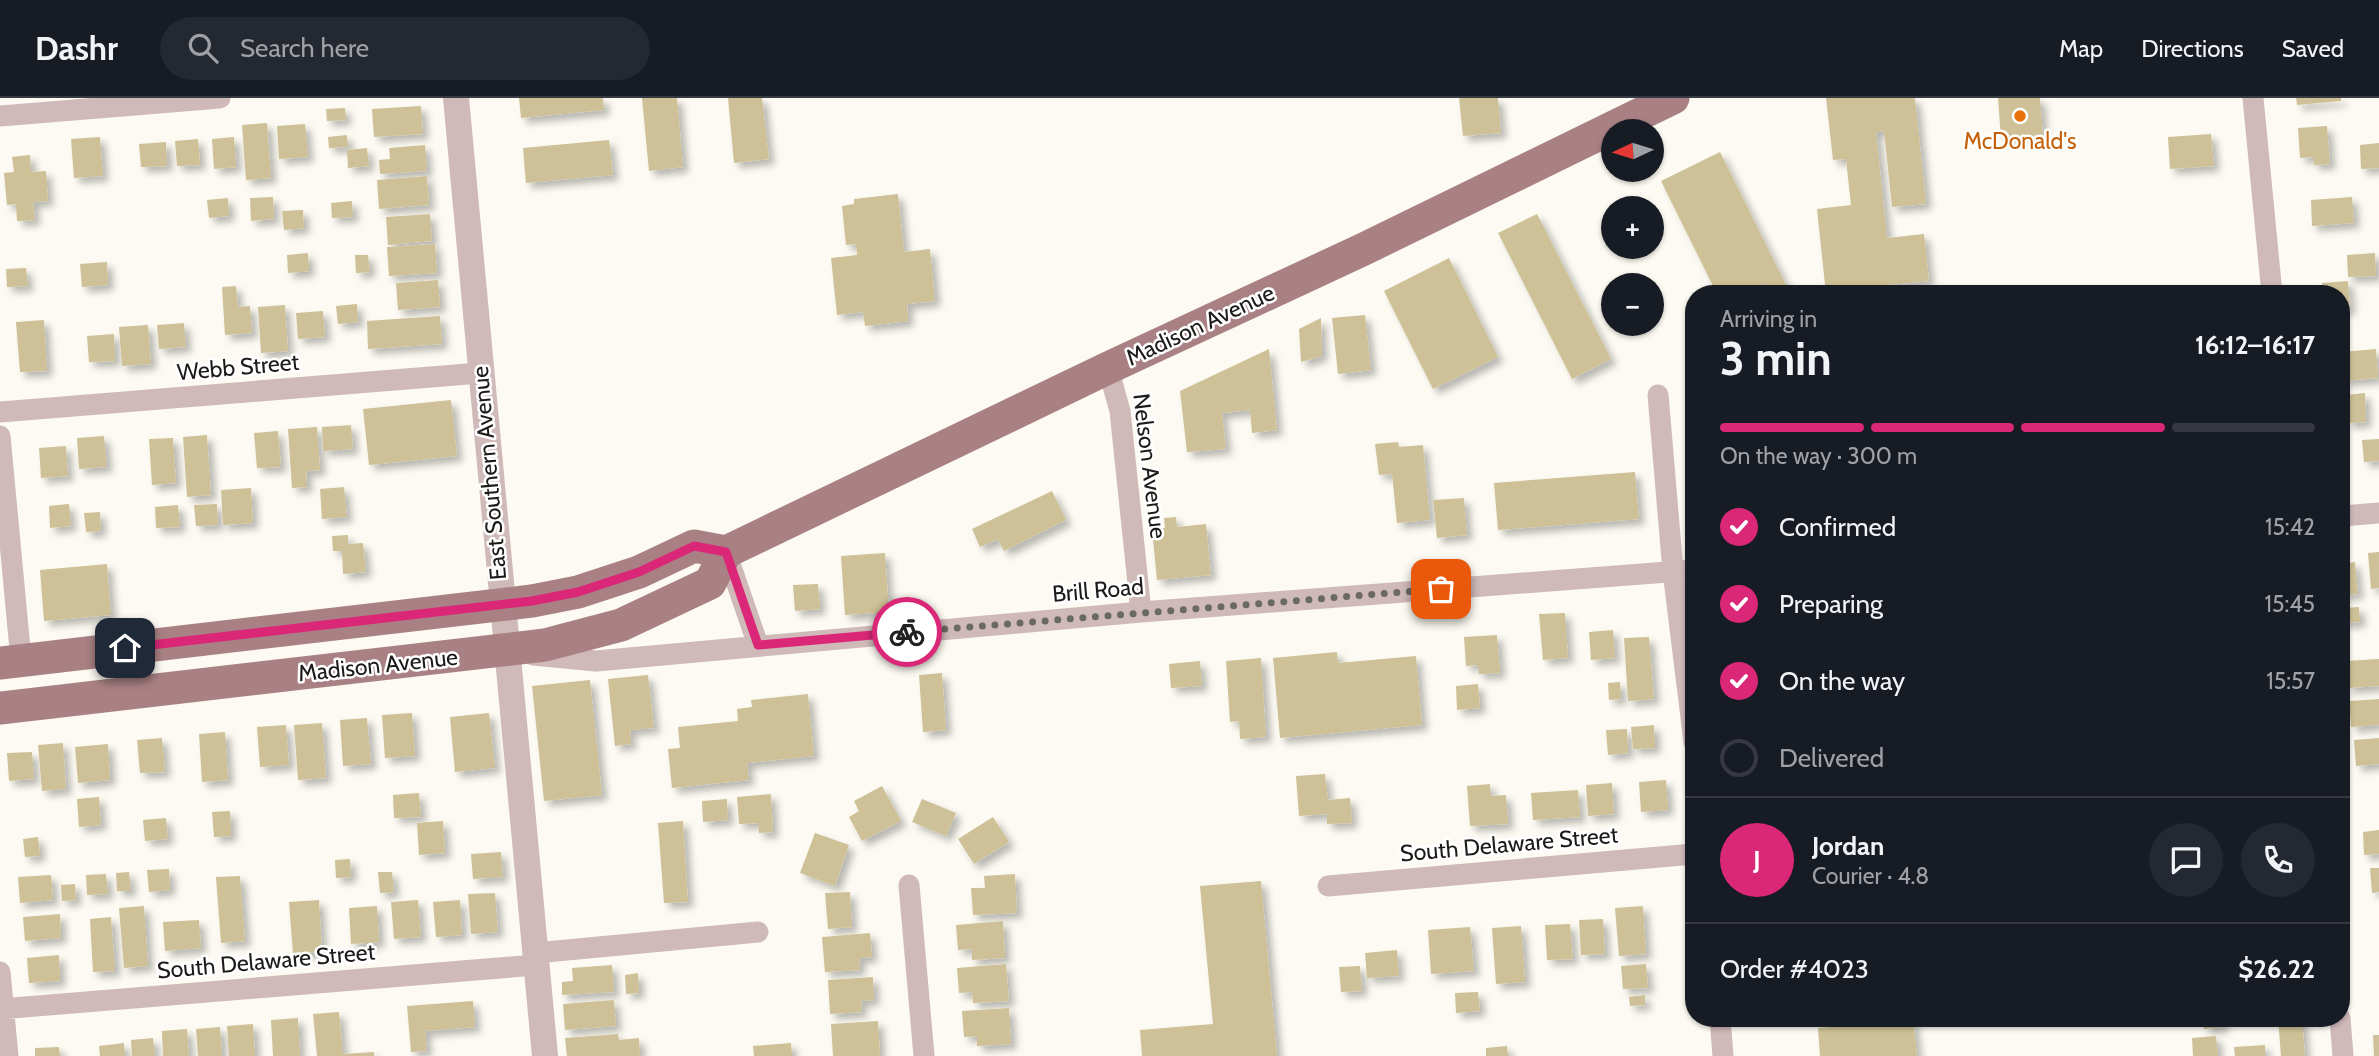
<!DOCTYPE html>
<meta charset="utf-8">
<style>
body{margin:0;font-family:Cabin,sans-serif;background:#242831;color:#f1f3f6;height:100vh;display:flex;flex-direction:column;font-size:26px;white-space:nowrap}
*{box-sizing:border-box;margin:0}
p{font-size:23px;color:#9ea1a6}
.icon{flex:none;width:38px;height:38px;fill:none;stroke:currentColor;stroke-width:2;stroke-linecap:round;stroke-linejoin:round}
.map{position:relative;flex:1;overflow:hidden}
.panel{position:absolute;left:1685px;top:187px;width:665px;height:742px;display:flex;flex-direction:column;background:#171b24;border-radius:28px;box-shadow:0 2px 5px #0004}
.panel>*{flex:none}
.needle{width:46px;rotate:266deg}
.tools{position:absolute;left:1601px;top:21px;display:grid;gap:14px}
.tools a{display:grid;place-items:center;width:63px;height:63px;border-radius:50%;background:#171b24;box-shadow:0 2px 5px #0004;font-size:35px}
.pin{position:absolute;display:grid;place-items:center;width:60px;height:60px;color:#fff;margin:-30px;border-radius:14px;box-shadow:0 4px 10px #0006}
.courier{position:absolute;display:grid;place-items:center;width:70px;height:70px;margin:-35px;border:5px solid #db2777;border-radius:50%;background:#fff;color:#222;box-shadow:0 2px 9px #0007}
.head em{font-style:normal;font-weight:700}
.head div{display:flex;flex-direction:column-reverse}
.head{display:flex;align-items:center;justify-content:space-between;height:119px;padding:0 35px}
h1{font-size:46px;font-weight:700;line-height:52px}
.bar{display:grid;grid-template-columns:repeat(4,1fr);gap:10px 7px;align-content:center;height:84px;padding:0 35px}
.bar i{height:9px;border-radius:5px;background:#363941}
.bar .selected{background:#db2777}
.bar p{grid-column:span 4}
.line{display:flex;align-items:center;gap:18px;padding:0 35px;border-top:2px solid #363941}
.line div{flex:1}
.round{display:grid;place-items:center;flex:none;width:74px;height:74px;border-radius:37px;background:#242831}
ol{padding:0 35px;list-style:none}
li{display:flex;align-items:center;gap:21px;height:77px}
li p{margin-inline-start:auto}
li .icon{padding:7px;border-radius:50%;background:#db2777;color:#fff;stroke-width:4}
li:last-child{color:#9ea1a6}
li i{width:38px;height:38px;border:4px solid #363941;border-radius:50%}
header{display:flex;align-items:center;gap:42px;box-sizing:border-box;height:98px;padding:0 35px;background:#171b24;border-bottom:2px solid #363941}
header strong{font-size:33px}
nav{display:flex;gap:38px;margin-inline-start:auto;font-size:24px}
.search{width:490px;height:63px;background:#242831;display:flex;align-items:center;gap:18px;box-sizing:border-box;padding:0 24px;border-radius:38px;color:#9ea1a6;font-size:26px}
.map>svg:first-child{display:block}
.building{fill:#cec197;filter:url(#shadow)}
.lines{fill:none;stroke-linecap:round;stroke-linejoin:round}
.minor{stroke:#cfb9b9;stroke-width:21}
.tertiary{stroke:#cfb9b9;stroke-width:26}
.primary{stroke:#a98184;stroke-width:33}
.done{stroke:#6a6965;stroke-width:7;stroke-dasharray:0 12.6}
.route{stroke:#db2777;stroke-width:9}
.food-dot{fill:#e8710a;stroke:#fff;stroke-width:2.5}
.labels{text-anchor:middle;stroke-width:5;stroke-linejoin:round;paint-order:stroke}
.food-label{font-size:23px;fill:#c56008;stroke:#fff}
.street-label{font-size:23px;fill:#1c1b19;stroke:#fff}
</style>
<header>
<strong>Dashr</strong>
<div class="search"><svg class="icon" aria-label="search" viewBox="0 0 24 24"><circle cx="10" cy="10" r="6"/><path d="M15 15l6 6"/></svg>Search here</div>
<nav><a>Map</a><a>Directions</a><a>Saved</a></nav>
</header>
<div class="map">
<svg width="2379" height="958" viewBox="0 0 2379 958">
<defs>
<filter id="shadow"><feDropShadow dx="5.5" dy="5.5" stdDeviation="3.5" flood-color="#0004"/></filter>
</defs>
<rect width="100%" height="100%" fill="#fcfaf2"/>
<path class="building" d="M519,0H603L604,12L521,20Z
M642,0H677L683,69L649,73Z
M728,0H762L769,61L734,65Z
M1459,0H1498L1501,35L1463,38Z
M1826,0H1915L1926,106L1892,109L1884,33L1876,34L1887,140L1924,136L1929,183L1888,187L1889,196H1826L1817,111L1851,107L1846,61L1833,62Z
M1998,0H2040L2043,37L2001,40Z
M2296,0H2341V3L2297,7Z
M421,8L423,36L374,39L372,11Z
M345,10L346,22L327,23L326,11Z
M267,25L271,80L246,82L242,27Z
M305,26L308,59L279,61L277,28Z
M2327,28L2330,66L2314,67L2313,59L2300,60L2298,30Z
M2211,36L2214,68L2170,71L2168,39Z
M347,37L348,49L329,50L328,39Z
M100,39L103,78L74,80L71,41Z
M234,39L236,69L214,71L212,41Z
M198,41L200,67L177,68L175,43Z
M609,42L613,77L526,85L523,50Z
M166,44L167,68L141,69L139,46Z
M2379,45V70L2361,71L2360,47Z
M425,47L427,73L380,76L379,62L390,61L389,50Z
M367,50L369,68L348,70L347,52Z
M1720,54L1786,187L1769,195L1764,186L1744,196H1717L1661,83Z
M30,57L31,74L46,73L48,103L33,104L35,122L17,123L16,106L7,107L4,75L14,74L12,59Z
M427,78L429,107L379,111L377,82Z
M898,96L904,154L930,151L935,203L907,206L908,223L865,228L863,214L837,217L831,160L857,157L856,146L846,147L842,108L854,106V101Z
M273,99L274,121L251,123L250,100Z
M2352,99L2354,125L2312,128L2311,102Z
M228,100L229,118L209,120L207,102Z
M352,103L353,119L332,120L331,105Z
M303,112L304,130L284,132L282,113Z
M430,116L432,143L388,147L386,119Z
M1537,116L1611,261L1572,281L1498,135Z
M435,146L437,175L389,178L387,149Z
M308,155L309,173L288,175L287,157Z
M2375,155L2376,178L2348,179L2347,157Z
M355,157H368L370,174L356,175Z
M1449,160L1498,259L1433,291L1384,193Z
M107,164L108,187L82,189L80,166Z
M26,170L28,188L7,189L6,171Z
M438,182L440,209L398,212L396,185Z
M2348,183L2350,211L2342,212V196H2323L2322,185Z
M236,188L238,209L250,208L252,235L225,237L222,189Z
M357,206L358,224L338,226L336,208Z
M285,207L288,253L261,255L258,209Z
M323,213L325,239L298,241L296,215Z
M1365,217L1371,272L1338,276L1332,220Z
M440,218L442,246L368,251L367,223Z
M1321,220L1322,258L1301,264L1299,231Z
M44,222L47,273L20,274L16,224Z
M184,225L186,249L159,251L157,227Z
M148,227L151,266L122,268L119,229Z
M114,236L115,263L89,264L87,238Z
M1269,251L1277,332L1252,335L1250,312L1222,315L1226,351L1187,354L1180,293Z
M2376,251L2378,280L2342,283V254Z
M2365,295L2366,324L2347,325L2345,297Z
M451,302L457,358L369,367L363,311Z
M351,327L353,351L323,353L322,329Z
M317,329L320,372L306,373L307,389L292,390L288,331Z
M278,333L281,369L257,370L254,335Z
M207,337L211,397L187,399L183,339Z
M104,338L107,369L79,371L77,340Z
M173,340L176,385L152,387L149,341Z
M2379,341V363L2364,364L2362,342Z
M1398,344L1399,349L1423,347L1430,422L1397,425L1392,376L1379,377L1375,346Z
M66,348L68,378L41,380L39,350Z
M1635,374L1639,421L1498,432L1494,385Z
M344,389L347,419L322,421L320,391Z
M251,390L253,425L223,427L221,392Z
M1052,393L1066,422L1004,453L998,441L980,449L972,431Z
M1464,400L1467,437L1437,440L1433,402Z
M69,406L71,428L50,430L49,408Z
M217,406L218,427L196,428L194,407Z
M178,407L180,429L156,430L155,409Z
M100,414L101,433L86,434L84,415Z
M1176,419L1177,429L1206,426L1211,477L1157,482L1152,431L1165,430L1164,420Z
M348,437V446L363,445L366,474L343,476L342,453H333L332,438Z
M2379,454V490L2371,491L2368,455Z
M885,455L889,514L845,517L841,458Z
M2355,464L2358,496L2342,497V466Z
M107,466L111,517L44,523L40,472Z
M818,486L820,511L795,513L793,487Z
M2359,509L2360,524L2342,525V510Z
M1565,515L1568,560L1543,562L1539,516Z
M1613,532L1615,560L1591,562L1589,534Z
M1497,537L1500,575L1479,576L1478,567L1466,568L1464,539Z
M1649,539L1654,601L1628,603L1624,540Z
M1337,554L1338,565L1416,558L1422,627L1280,640L1273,560Z
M1261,560L1266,639L1240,641L1239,623L1230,624L1226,563Z
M2379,561V588L2347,590L2345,563Z
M1200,563L1202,588L1171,590L1169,566Z
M942,575L946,632L923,634L919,577Z
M648,577L654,630L630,632L631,646L615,648L608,581Z
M590,582L602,697L544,703L532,588Z
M1620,584L1621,601L1609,602L1608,585Z
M1478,586L1480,610L1457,612L1456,588Z
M808,596L814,658L747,665L749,682L672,690L668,651L680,650L678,629L738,623L737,611L752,609L751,602Z
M2379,601V627L2351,629L2349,603Z
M412,615L415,658L385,660L382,617Z
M489,615L495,670L455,674L450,619Z
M367,620L371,666L343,668L340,622Z
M322,625L326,680L298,682L294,627Z
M286,627L289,667L260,669L257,629Z
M1654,627L1655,650L1633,651L1631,629Z
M1627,631L1628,655L1608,657L1606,632Z
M225,634L228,682L202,684L199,636Z
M162,640L165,674L140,675L137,642Z
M2379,640V666L2356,668L2354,642Z
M63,645L66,691L42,693L38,647Z
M108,646L110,682L78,685L75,649Z
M32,654L34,681L9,683L7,655Z
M1325,676L1328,702L1350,700L1352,725L1327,726V716L1299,718L1296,678Z
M1666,682L1668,712L1641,714L1639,684Z
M1612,685L1614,716L1588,718L1586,687Z
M1490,686L1491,698L1506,697L1508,726L1470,728L1467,688Z
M882,688L901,723L862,743L849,719L859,713L854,703Z
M1578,692L1580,719L1533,722L1531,695Z
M419,695L421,719L394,720L393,697Z
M771,696L773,734L759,735L758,725L739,726L737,699Z
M99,699L101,727L79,729L77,701Z
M727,701L728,722L703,724L702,703Z
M922,701L956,715L946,738L912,724Z
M230,713L231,738L214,739L212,714Z
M993,719L1009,744L974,766L958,741Z
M166,720L168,741L145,743L143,722Z
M443,723L445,755L419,757L417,725Z
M683,723L688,804L664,805L658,725Z
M2379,732V756L2364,757L2363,734Z
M815,735L849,747L835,788L800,775Z
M38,739L40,758L25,759L23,741Z
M501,754L503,779L473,781L471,756Z
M350,761L351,779L336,780L335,762Z
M2370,770H2379V794L2372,795Z
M169,771L170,792L149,794L147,772Z
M129,774L131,793H117L116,775Z
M378,774H392L394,794L380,795Z
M106,776L108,796L87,797L86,777Z
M1015,776L1017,815L973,817L971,790H985L984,778Z
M51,777L53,802L20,805L18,779Z
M240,778L245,843L221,845L216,779Z
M1261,783L1277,958H1142L1140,932L1213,926L1200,788Z
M75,786L76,802L62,803L61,787Z
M850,794L852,829L828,831L825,795Z
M495,795L498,834L471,836L468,796Z
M319,802L322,854L293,856L289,804Z
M418,802L421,839L394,841L391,804Z
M460,802L462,837L436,839L433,804Z
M144,808L148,868L124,870L119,810Z
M377,808L379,844L351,846L349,810Z
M1643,808L1646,856L1619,858L1615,810Z
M60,816L61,840L25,843L23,819Z
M111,819L115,873L93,874L90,821Z
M1603,821L1605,856L1581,857L1579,822Z
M199,822L201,850L165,853L163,824Z
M1003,823L1005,860L972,862V851L958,852L956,827Z
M1570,826L1573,861L1547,862L1545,827Z
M1521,828L1525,884L1496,886L1492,830Z
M1470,829L1474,873L1431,876L1428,832Z
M870,835L872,859L859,860L860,872L825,874L822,839Z
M1397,852L1399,878L1367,880L1365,855Z
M59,857L60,883L29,885L27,860Z
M1006,866L1009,903L973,905L972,894L959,895L957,870Z
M1646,866L1648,890L1623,891L1621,868Z
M612,867L614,894L562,897V884L573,883L572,870Z
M1360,868L1362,893L1341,894L1339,869Z
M638,875L639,895L626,896L625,877Z
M873,879L874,902L861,903L862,914L830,916L828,882Z
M1478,894L1480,913L1456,915L1455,895Z
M1645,897V907L1630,908L1629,899Z
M614,902L616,928L565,932L563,906Z
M473,903L475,929L425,933L427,953L411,954L407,908Z
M1009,910L1011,946L977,948V938L964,939L962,913Z
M339,914L343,956L374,954V958H317L313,916Z
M298,920L300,958H273L271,922Z
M2203,920H2223V929L2204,931Z
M2278,920H2302L2305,958H2281Z
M1913,921L1917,958H1820L1818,930Z
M878,923L880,958H833L831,926Z
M253,926L255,958H229L227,928Z
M220,929L222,958H198L196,931Z
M187,931L189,958H163L162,933Z
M618,936L619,942L639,940L640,958H567L565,940Z
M2373,937H2379V958H2374Z
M2216,938L2218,958H2193L2192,940Z
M153,940L155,958H132L131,942Z
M124,945L125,958H100L99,948Z
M791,945L792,958H754L753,948Z
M2265,947V958H2235L2234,949Z
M1507,948L1508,958H1486V950Z
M59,949L60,958H35V950Z"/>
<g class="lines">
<path class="minor" d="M2253,0L2272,196
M0,18L220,0
M1108,270L1120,313L1141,514
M1658,297L1673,473L1694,644
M0,314L480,275
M0,338L21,562
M2342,418L2379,415
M726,454L758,547
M533,557L596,563L1141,514L1694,472
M909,787L924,958
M1328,788L1694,756
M535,855L758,834
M0,874L8,958
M0,911L536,867
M1720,920L1723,958
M2340,920L2343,958"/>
<path class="tertiary" d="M456,0L545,958"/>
<path class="primary" d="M0,565L532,503L578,494L639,474L694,448L726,454L1108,270L1364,151L1673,0
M0,610L545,547L621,527L710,485L726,454"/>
</g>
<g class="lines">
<path class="done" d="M907,534L1441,491"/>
<path class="route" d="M125,550L532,503L578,494L639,474L694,448L726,454L758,547L907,534"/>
</g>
<circle class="food-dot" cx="2020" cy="18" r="7"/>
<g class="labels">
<g class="food-label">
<text x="2020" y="51">McDonald's</text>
</g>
<g class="street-label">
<text transform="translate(1200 227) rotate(-25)" y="8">Madison Avenue</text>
<text transform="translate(238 269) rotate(-5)" y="8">Webb Street</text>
<text transform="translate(1150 368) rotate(83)" y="8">Nelson Avenue</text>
<text transform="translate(489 375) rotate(-95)" y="8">East Southern Avenue</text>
<text transform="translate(1098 492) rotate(-5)" y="8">Brill Road</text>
<text transform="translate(378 567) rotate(-6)" y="8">Madison Avenue</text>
<text transform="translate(1509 746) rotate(-5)" y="8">South Delaware Street</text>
<text transform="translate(266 863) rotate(-5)" y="8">South Delaware Street</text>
</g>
</g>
</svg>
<div class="tools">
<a><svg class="needle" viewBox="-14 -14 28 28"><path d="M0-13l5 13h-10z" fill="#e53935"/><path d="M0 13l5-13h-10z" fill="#9ea1a6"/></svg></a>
<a>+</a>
<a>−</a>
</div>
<div class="pin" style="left:1441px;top:491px;background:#ea580c"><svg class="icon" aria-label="bag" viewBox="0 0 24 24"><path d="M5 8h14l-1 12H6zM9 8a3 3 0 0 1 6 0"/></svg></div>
<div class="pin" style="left:125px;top:550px;background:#1f2937"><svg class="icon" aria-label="home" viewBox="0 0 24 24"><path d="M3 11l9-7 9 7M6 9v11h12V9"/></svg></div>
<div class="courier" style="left:907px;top:534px"><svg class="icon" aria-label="bike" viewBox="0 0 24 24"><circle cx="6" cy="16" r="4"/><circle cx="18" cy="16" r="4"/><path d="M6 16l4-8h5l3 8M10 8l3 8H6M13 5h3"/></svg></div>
<section class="panel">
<div class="head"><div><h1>3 min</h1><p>Arriving in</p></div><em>16:12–16:17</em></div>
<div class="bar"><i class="selected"></i><i class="selected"></i><i class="selected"></i><i></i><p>On the way · 300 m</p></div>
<ol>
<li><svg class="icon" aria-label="check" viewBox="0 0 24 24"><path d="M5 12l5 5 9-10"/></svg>Confirmed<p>15:42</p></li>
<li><svg class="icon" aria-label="check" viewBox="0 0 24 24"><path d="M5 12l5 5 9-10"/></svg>Preparing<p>15:45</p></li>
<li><svg class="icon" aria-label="check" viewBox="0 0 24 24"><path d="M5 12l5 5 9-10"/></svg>On the way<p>15:57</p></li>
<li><i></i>Delivered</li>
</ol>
<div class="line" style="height:126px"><b class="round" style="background:#db2777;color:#fff">J</b><div><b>Jordan</b><p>Courier · 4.8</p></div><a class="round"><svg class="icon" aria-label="chat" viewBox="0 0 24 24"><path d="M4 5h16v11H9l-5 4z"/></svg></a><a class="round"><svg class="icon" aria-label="phone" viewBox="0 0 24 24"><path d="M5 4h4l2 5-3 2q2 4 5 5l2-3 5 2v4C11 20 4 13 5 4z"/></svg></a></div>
<div class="line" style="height:91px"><div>Order #4023</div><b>$26.22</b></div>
</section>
</div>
